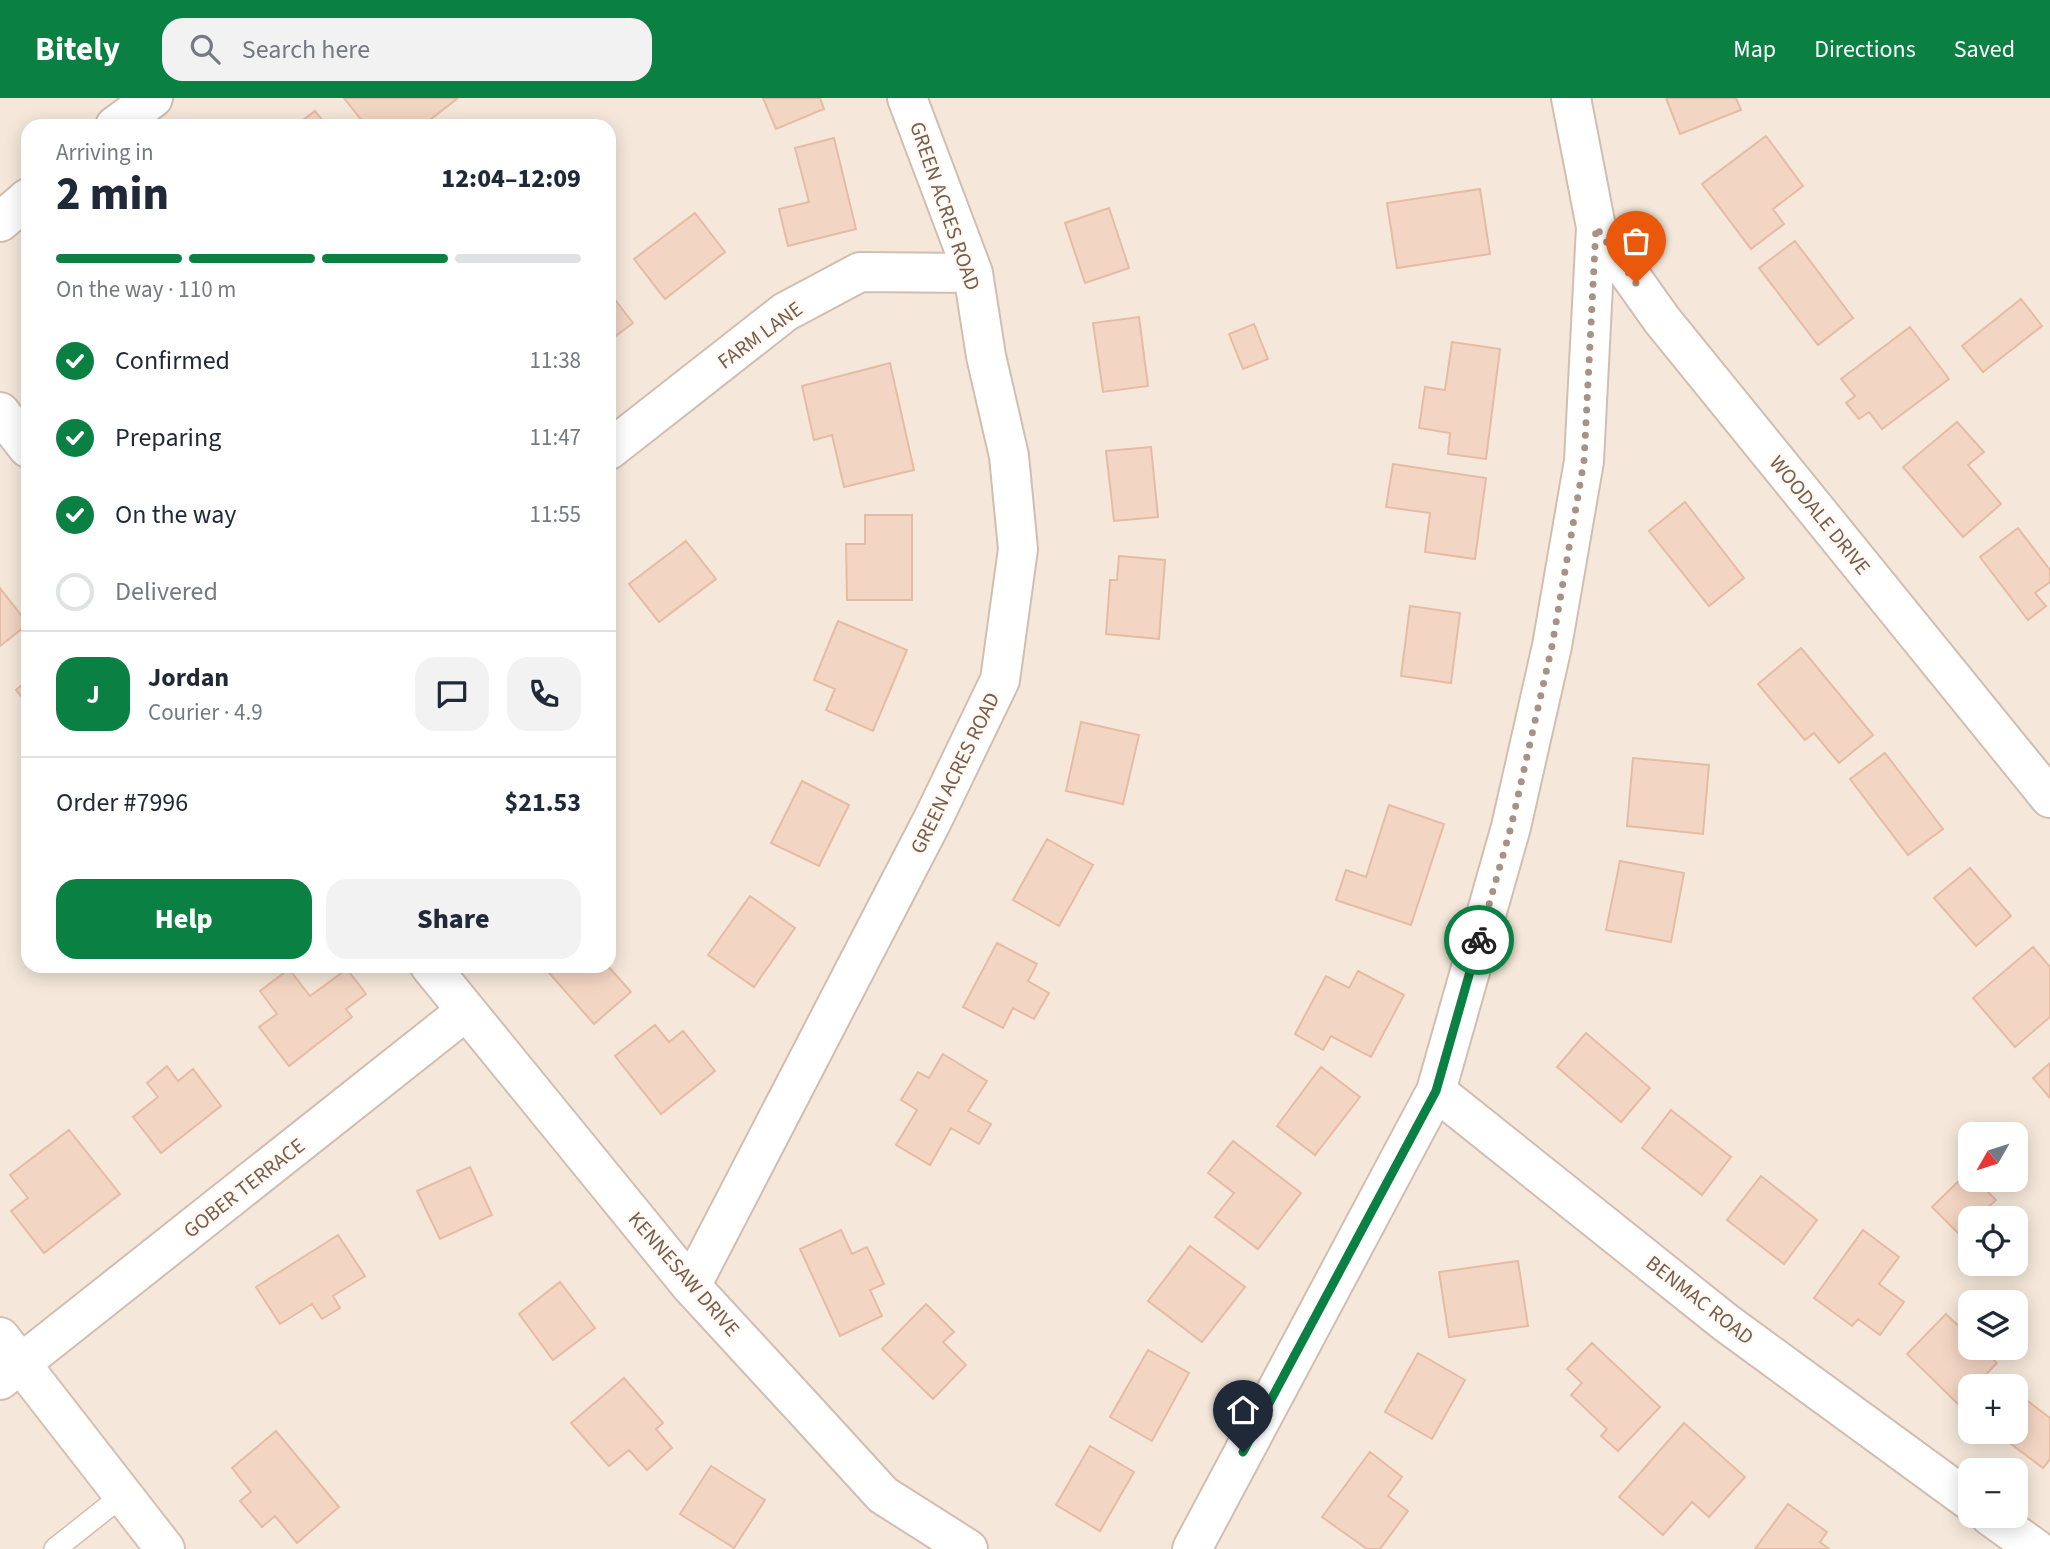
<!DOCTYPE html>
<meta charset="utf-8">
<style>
body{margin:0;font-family:"Source Sans 3",sans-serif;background:#f2f2f3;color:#1f2937;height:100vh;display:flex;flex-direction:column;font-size:26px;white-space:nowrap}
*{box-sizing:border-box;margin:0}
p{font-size:23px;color:#747a83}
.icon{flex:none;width:38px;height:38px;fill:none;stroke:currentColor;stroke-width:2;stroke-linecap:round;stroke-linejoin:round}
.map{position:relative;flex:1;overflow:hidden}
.drawer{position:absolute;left:21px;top:21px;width:595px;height:854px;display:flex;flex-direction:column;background:#fff;border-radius:21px;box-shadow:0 4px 18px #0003}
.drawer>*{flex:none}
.needle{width:46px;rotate:231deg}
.tools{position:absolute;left:1958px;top:1024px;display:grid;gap:14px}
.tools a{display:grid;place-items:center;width:70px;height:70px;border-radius:14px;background:#fff;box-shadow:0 4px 18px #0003;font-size:35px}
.pin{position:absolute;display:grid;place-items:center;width:60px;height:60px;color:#fff;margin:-72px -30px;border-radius:50% 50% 50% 0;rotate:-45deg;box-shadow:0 0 7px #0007}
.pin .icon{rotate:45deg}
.courier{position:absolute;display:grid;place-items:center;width:70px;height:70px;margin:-35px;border:5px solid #0b8043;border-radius:50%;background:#fff;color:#222;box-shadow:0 2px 9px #0007}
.head em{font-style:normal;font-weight:800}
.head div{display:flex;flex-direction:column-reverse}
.head{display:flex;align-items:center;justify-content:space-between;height:119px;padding:0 35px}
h1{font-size:46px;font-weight:800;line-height:52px}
.bar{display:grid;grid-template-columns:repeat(4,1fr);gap:10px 7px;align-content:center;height:84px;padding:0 35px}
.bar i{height:9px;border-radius:5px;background:#e0e1e3}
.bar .selected{background:#0b8043}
.bar p{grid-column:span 4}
.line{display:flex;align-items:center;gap:18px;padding:0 35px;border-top:2px solid #e0e1e3}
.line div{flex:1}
.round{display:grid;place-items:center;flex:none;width:74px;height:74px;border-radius:21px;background:#f2f2f3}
ol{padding:0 35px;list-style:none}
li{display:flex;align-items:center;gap:21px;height:77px}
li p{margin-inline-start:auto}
li .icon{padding:7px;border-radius:50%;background:#0b8043;color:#fff;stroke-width:4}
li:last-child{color:#747a83}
li i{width:38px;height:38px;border:4px solid #e0e1e3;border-radius:50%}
.button{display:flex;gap:14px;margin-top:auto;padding:14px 35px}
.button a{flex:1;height:80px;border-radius:21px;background:#0b8043;color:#fff;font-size:28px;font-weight:800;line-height:80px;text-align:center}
.button a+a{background:#f2f2f3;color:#1f2937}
header{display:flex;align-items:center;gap:42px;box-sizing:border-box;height:98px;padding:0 35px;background:#0b8043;color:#fff}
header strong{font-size:33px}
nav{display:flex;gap:38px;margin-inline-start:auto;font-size:24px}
.search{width:490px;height:63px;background:#f2f2f3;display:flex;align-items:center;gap:18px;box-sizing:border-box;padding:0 24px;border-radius:21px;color:#747a83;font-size:26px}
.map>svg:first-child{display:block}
.residential{fill:#f5e8da;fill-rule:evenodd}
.building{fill:#f3d5c3;stroke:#e6bba3;stroke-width:2}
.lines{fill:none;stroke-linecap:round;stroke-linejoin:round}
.lane-casing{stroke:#d1beb0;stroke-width:24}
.street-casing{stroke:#d1beb0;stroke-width:42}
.secondary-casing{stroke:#d6c0b0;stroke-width:42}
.lane{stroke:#fff;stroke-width:21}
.street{stroke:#fff;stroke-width:38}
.secondary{stroke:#fff;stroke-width:38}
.done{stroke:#a89285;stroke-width:7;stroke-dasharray:0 12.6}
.route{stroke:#0b8043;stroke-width:9}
.labels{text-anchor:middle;stroke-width:5;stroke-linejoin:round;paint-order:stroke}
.street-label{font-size:21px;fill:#7a5c4d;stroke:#fffaf3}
</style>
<header>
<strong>Bitely</strong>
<div class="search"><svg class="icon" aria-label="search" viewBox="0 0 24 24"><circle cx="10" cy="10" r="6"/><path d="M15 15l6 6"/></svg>Search here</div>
<nav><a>Map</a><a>Directions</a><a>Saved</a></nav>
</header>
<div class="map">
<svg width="2050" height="1451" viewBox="0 0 2050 1451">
<rect width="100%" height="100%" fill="#fdf6ec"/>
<path class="residential" d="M0,0H2050V1451H0ZM28,28H609V868H28ZM1970,1036H2016V1082H1970ZM1970,1120H2016V1166H1970ZM1970,1204H2016V1250H1970ZM1970,1288H2016V1334H1970ZM1970,1372H2016V1418H1970Z"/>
<path class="building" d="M344,0H458L422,28H366Z
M763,0H820L824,11L776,31Z
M1666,0H1736L1741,12L1680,36Z
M315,13L327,28H295Z
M1766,38L1803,88L1773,111L1784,126L1751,151L1702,86Z
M834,40L856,131L788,148L779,111L809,104L795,50Z
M1480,91L1490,156L1397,170L1387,105Z
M1109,110L1129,170L1085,185L1065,125Z
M695,115L725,154L665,201L634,161Z
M1795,143L1853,220L1818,247L1759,170Z
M609,194L633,225L609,243Z
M2021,201L2042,228L1983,274L1962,248Z
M1139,219L1148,288L1103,294L1093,225Z
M1254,226L1268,261L1243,271L1229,236Z
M1910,229L1949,281L1882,331L1869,314L1859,321L1846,305L1855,298L1841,281Z
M1452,244L1500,251L1486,361L1448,356L1450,335L1419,330L1425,289L1445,292Z
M890,265L914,372L844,389L832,337L814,342L802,288Z
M1957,324L1984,354L1968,367L2001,406L1963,439L1903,369Z
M1151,349L1158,419L1114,423L1106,353Z
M1393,366L1486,380L1475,461L1425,454L1430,415L1386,409Z
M1685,404L1744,480L1709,508L1649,433Z
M865,417H912V502H847L846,446H865Z
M2018,430L2050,472V484L2035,495L2046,508L2028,522L1980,459Z
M686,443L716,481L659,524L629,486Z
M1119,458L1165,462L1159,541L1106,536L1110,482H1117Z
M0,490L28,526L0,548Z
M1410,508L1460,515L1451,585L1401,578Z
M838,523L907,552L873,633L826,612L835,591L814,582Z
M1801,550L1873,637L1839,665L1814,635L1805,642L1758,586Z
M28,582V607L16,592Z
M1081,624L1139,637L1123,706L1066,693Z
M1885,655L1943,731L1908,757L1850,681Z
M1633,660L1709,667L1703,736L1627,728Z
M802,683L849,707L819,768L771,745Z
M1389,707L1444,726L1411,827L1336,802L1346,772L1366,779Z
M1047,741L1093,767L1059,828L1013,802Z
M1620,763L1684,775L1671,844L1606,832Z
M1970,770L2011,818L1976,848L1934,800Z
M750,798L795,830L754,889L708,857Z
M997,845L1037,866L1028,883L1049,895L1034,921L1013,910L1003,930L963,909Z
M2033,849L2050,869V919L2015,949L1973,900Z
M543,868H608L631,894L594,926Z
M289,871L310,898L347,871L366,896L346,911L352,919L289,968L259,929L277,916L260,893Z
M1358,873L1404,897L1371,959L1331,938L1323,952L1295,936L1326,878L1349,890Z
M655,927L669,944L683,933L715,973L661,1016L615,958Z
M1586,935L1650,990L1621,1024L1557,969Z
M943,956L987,983L968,1013L991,1026L979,1046L951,1030L930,1067L896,1047L917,1012L901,1002L918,974L929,980Z
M2050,965V1000L2033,980Z
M167,968L178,983L193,971L221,1008L161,1055L133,1019L158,999L147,985Z
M1321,969L1360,999L1315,1057L1277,1028Z
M1671,1012L1731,1059L1702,1097L1642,1050Z
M69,1032L120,1096L44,1155L11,1113L28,1100L10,1077Z
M1233,1043L1301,1095L1258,1151L1215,1119L1234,1095L1208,1075Z
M470,1069L492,1117L440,1141L417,1093Z
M1968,1074L1970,1076V1082H1976L1996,1102L1977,1120H1970V1127L1960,1137L1932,1109Z
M1761,1078L1817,1122L1784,1166L1727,1122Z
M841,1132L852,1156L867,1149L884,1186L870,1192L882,1218L840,1238L800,1151Z
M1863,1132L1899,1159L1879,1186L1904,1204L1880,1237L1858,1221L1852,1228L1814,1200Z
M338,1137L365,1178L333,1198L340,1210L322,1221L312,1206L280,1226L256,1189Z
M1190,1148L1245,1189L1202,1244L1148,1203Z
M1518,1163L1528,1228L1449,1239L1439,1174Z
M560,1184L595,1230L553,1262L519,1216Z
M926,1206L954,1234L943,1244L966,1267L933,1301L882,1251Z
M1946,1216L1970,1239V1250H1981L1997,1265L1975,1288H1970V1293L1958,1306L1907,1256Z
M1592,1245L1660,1309L1618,1353L1601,1338L1607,1331L1571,1297L1582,1285L1567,1271Z
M1148,1252L1189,1275L1152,1343L1110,1319Z
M1418,1255L1465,1282L1432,1341L1385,1314Z
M624,1280L663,1325L656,1331L672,1350L647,1372L629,1352L609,1368L571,1325Z
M2016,1294L2050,1320V1361L2043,1370L1995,1334H2016Z
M1684,1325L1745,1379L1709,1419L1692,1404L1663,1437L1619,1399Z
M276,1333L339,1409L297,1445L275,1418L262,1429L240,1403L251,1394L232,1370Z
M1090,1348L1134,1374L1100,1433L1056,1407Z
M1370,1354L1402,1379L1388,1398L1408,1413L1380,1451H1367L1322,1419Z
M711,1368L765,1402L734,1450L680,1416Z
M1788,1406L1827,1434L1820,1444L1829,1451H1755Z"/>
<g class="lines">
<g class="lane-casing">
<path id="lane" d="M55,1451L123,1397"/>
</g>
<g class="street-casing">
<path id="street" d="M115,28L153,0
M0,124L28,100
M1596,129L1662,222L2050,700
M0,314L28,350
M609,352L785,214L860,174L973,175
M430,868L691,1188L808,1315L883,1397L968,1451
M1436,993L1725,1224L1970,1403
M691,1188L933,721L1000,582L1018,451L1009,358L986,258L973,175L907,0
M0,1282L466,913
M1990,1418L2036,1451
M1192,1451L1436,993L1511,729L1552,548L1584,363L1596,129L1571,0"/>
</g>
<g class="secondary-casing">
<path id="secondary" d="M0,1239L165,1451"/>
</g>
<use href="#lane" class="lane"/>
<use href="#street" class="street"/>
<use href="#secondary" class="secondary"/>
</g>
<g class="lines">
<path class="done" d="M1479,842L1511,729L1552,548L1584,363L1596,129L1636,185"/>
<path class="route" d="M1243,1354L1436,993L1479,842"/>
</g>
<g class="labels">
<g class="street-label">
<text transform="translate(945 108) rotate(71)" y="7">GREEN ACRES ROAD</text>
<text transform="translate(760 237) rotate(-36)" y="7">FARM LANE</text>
<text transform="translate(1820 417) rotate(51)" y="7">WOODALE DRIVE</text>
<text transform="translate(955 675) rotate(-64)" y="7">GREEN ACRES ROAD</text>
<text transform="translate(244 1090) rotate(-38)" y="7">GOBER TERRACE</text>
<text transform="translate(684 1176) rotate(49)" y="7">KENNESAW DRIVE</text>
<text transform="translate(1700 1202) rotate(38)" y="7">BENMAC ROAD</text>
</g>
</g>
</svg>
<div class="tools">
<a><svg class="needle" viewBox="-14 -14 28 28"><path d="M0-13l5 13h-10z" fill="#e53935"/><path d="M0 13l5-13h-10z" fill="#747a83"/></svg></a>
<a><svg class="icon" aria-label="locate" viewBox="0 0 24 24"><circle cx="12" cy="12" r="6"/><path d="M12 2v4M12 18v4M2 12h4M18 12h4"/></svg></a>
<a><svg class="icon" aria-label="layers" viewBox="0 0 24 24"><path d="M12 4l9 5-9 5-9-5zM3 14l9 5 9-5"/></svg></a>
<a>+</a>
<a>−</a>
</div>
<div class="pin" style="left:1636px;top:185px;background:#ea580c"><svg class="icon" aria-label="bag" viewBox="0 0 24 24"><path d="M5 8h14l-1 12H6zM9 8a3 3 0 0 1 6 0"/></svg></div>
<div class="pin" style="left:1243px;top:1354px;background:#1f2937"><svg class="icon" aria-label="home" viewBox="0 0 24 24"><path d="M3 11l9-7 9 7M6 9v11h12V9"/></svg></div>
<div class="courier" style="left:1479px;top:842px"><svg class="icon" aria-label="bike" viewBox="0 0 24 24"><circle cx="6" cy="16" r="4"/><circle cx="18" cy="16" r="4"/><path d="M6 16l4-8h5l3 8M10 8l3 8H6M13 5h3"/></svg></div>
<section class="drawer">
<div class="head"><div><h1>2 min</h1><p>Arriving in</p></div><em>12:04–12:09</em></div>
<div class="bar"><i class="selected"></i><i class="selected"></i><i class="selected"></i><i></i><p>On the way · 110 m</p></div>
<ol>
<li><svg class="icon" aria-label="check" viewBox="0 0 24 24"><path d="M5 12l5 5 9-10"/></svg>Confirmed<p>11:38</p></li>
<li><svg class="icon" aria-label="check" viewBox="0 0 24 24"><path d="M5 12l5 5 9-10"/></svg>Preparing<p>11:47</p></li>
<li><svg class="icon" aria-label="check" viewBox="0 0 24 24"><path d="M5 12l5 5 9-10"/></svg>On the way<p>11:55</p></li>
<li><i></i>Delivered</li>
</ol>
<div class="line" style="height:126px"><b class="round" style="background:#0b8043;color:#fff">J</b><div><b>Jordan</b><p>Courier · 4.9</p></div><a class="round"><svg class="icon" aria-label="chat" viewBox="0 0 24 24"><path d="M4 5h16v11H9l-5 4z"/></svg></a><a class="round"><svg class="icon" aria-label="phone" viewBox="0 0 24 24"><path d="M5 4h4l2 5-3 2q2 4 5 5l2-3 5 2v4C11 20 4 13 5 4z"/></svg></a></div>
<div class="line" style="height:91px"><div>Order #7996</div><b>$21.53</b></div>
<div class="button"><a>Help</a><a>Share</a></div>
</section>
</div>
